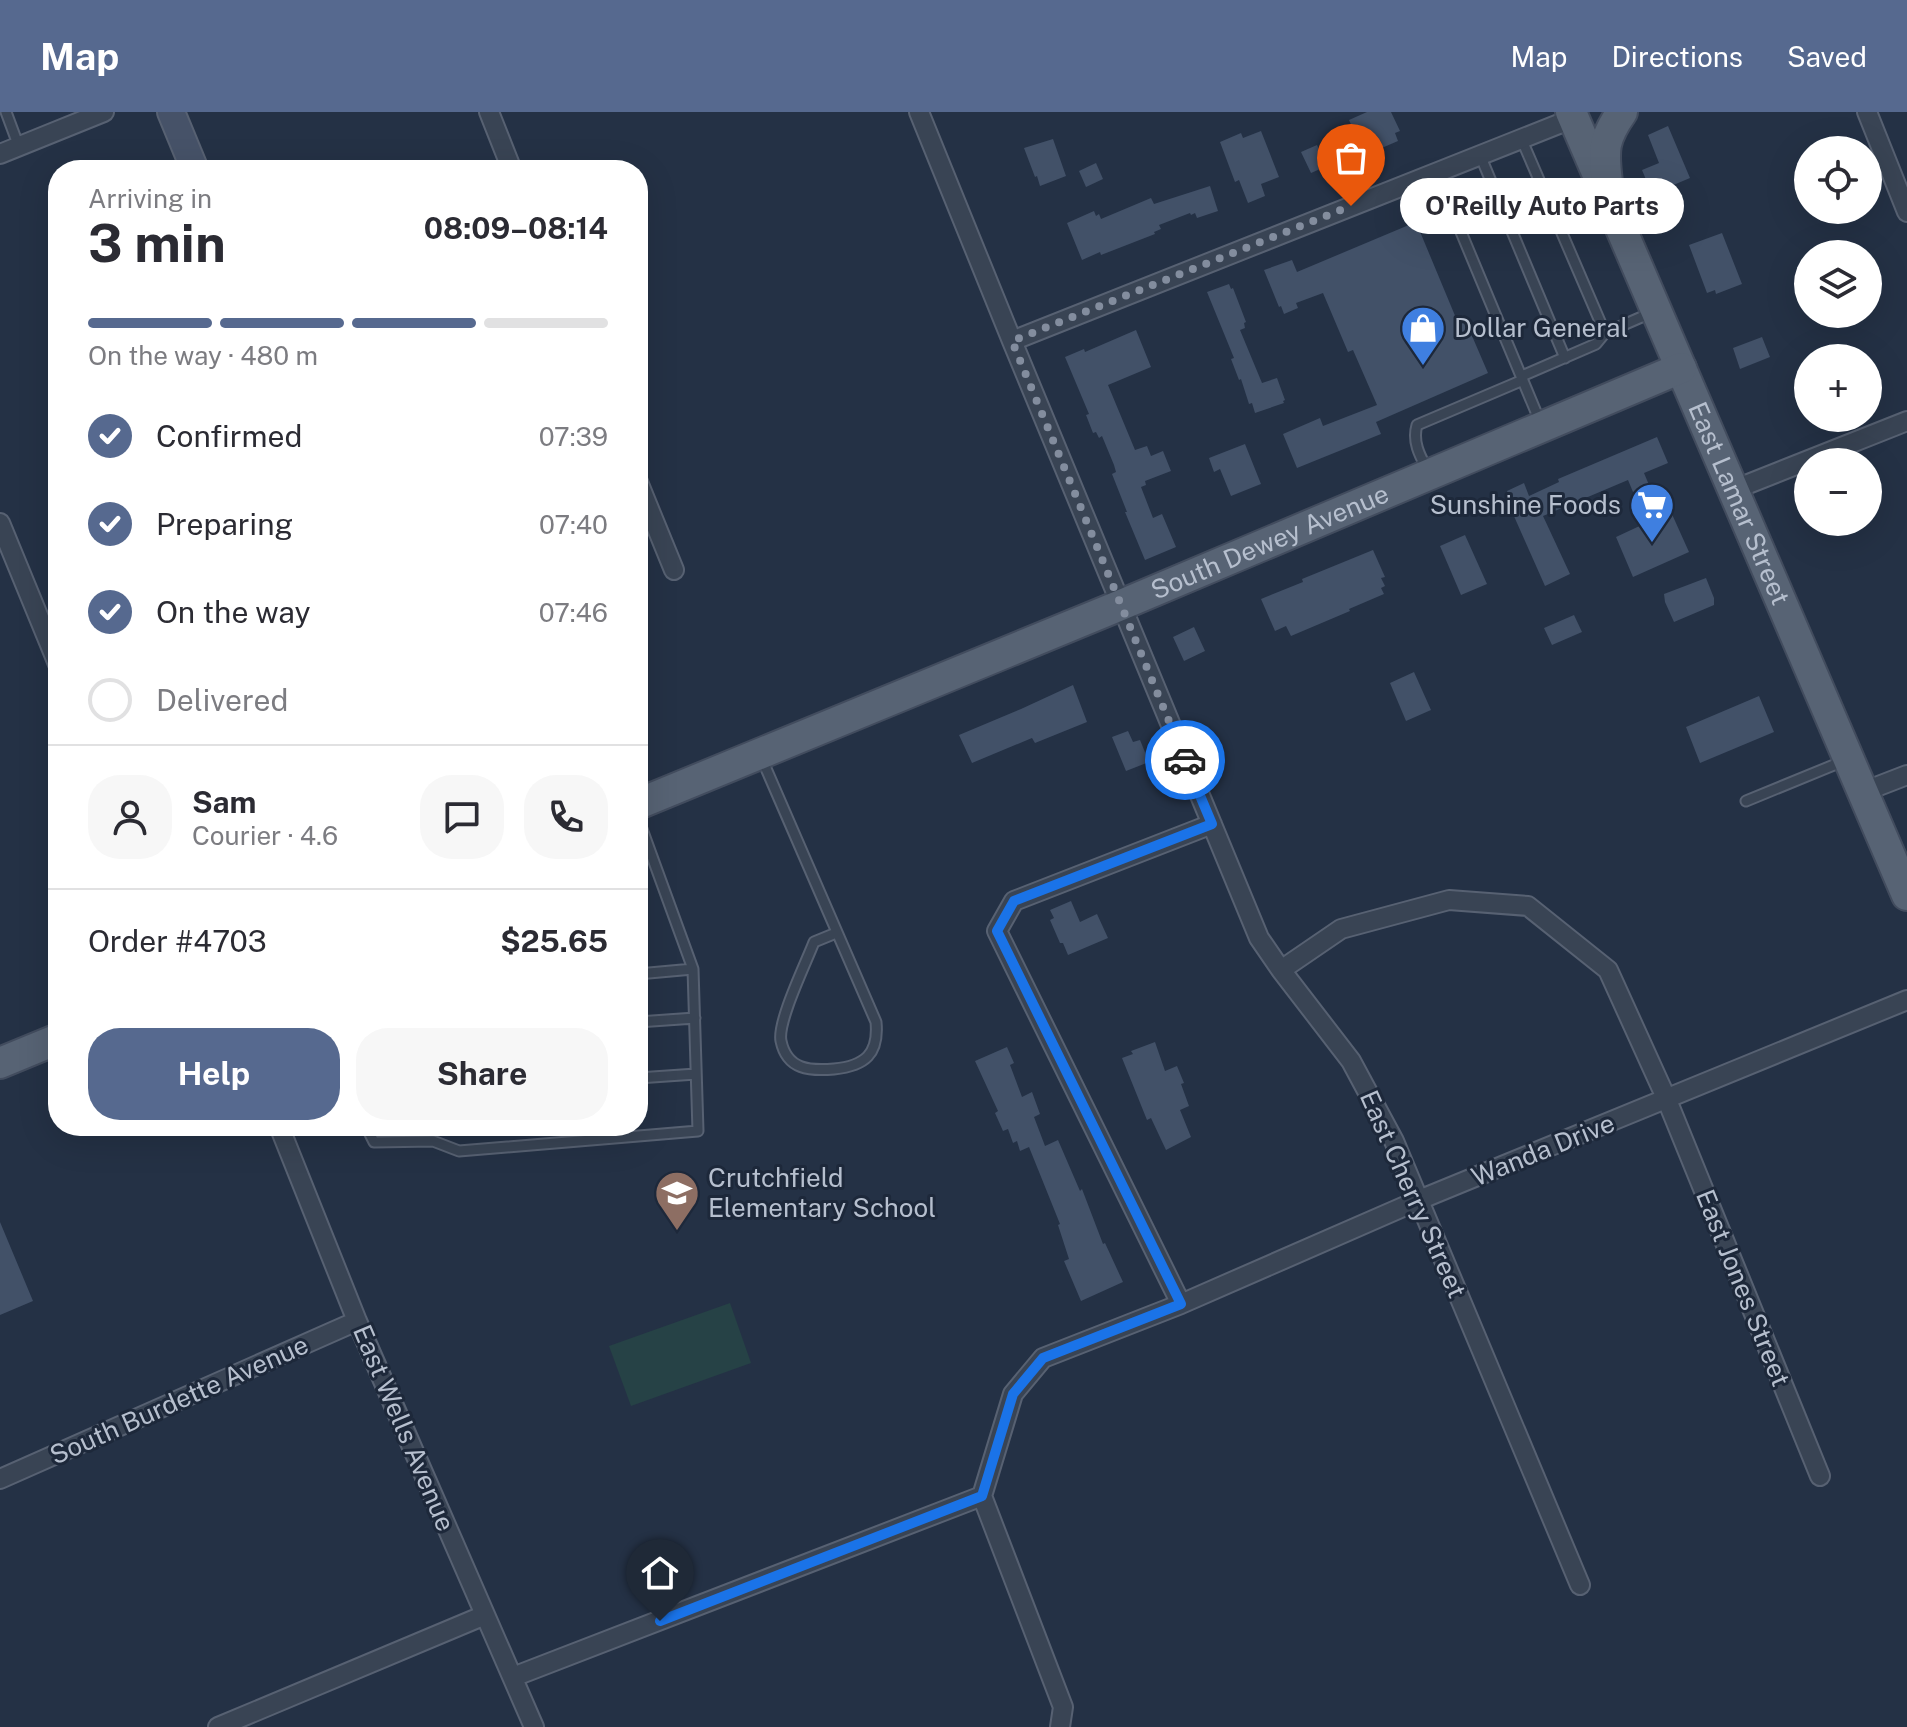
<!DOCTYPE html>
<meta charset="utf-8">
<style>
body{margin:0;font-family:"Public Sans",sans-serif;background:#f7f7f7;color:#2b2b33;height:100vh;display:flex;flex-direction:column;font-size:30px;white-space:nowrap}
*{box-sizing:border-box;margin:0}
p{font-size:26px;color:#7c7c81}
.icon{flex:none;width:44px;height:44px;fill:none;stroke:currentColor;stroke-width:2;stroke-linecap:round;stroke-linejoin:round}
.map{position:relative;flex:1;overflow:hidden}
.sheet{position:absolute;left:48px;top:48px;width:600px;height:976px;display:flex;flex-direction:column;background:#fff;border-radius:32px;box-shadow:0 8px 32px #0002}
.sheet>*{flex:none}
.tools{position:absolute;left:1794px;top:24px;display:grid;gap:16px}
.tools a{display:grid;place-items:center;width:88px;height:88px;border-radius:50%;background:#fff;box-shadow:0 8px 32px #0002;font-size:40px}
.pin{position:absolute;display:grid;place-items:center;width:68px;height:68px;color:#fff;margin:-82px -34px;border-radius:50% 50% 50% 0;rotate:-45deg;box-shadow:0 0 8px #0007}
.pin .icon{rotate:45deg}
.courier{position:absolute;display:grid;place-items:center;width:80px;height:80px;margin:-40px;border:6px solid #1a73e8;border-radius:50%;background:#fff;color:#222;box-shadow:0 2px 10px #0007}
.bubble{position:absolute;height:56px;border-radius:28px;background:#fff;box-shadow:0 8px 32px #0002;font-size:26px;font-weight:700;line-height:56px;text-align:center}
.summary em{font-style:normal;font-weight:700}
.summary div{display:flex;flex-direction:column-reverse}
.summary{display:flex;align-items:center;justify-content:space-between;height:136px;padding:0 40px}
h1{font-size:52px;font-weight:700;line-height:60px}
.bar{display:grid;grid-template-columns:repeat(4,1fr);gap:12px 8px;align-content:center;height:96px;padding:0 40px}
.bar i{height:10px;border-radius:6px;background:#e1e1e2}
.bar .on{background:#56698f}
.bar p{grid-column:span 4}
.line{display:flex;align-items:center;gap:20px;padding:0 40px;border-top:2px solid #e1e1e2}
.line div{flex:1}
.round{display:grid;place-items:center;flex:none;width:84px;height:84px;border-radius:32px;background:#f7f7f7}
ol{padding:0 40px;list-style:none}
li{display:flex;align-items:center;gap:24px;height:88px}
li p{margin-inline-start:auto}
li .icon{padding:8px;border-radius:50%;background:#56698f;color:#fff;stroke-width:4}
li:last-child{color:#7c7c81}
li i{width:44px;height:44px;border:4px solid #e1e1e2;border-radius:50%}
.cta{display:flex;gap:16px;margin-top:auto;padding:16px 40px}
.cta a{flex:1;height:92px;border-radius:32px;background:#56698f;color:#fff;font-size:32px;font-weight:700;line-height:92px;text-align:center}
.cta a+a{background:#f7f7f7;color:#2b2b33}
header{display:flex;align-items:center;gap:48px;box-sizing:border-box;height:112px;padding:0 40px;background:#56698f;color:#fff}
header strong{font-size:38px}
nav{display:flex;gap:44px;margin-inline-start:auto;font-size:28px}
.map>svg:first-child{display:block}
.green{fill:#264246}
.building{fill:#425168}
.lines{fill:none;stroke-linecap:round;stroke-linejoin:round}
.lane-casing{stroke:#576172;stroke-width:13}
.street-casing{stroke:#576172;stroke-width:22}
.secondary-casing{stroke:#576172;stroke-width:30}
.primary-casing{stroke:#424c5e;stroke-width:34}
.lane{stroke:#394454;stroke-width:9}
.street{stroke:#394454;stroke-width:18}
.secondary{stroke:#465268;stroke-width:26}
.primary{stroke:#576374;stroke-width:30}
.done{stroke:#838d9e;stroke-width:8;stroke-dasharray:0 14.4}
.route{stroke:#1a73e8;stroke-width:10}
.labels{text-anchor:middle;stroke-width:6;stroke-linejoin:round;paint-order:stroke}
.poi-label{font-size:26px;fill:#b6bfce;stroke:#1d283a;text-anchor:start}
.street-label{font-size:26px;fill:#b6bfce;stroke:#1d283a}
</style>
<header>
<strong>Map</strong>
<nav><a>Map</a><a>Directions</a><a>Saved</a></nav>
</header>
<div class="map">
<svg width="1907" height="1615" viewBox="0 0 1907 1615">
<rect width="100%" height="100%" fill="#243145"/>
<path class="green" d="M730,1191L751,1251L631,1294L609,1234Z"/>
<path class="building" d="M1367,0H1391L1400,19L1395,21L1398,29L1377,38L1375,34L1363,39L1349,8Z
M1668,14L1690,66L1652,82L1642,58L1659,51L1648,23Z
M1261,19L1279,65L1261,72L1265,84L1248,91L1239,68L1235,70L1220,30L1241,21L1243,26Z
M1053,27L1066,64L1040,74L1037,64L1035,65L1024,36Z
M1317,33L1327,54L1311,61L1301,40Z
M1096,51L1103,67L1086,75L1079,59Z
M1210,74L1218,99L1197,106L1195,101L1191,103L1190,101L1159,113L1161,117L1154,120L1155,122L1101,143L1100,140L1082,148L1067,111L1094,99L1096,104L1099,102L1101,107L1151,86L1154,92Z
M1416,110L1456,206L1463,203L1488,261L1376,310L1381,322L1297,356L1283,322L1320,306L1323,314L1377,293L1353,238L1348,240L1323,181L1296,191L1298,196L1284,202L1281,194L1279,195L1264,158L1292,148L1297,160Z
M1722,121L1742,172L1716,182L1715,178L1707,181L1689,133Z
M1229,172L1231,177L1233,176L1246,210L1244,211L1245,216L1240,218L1262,271L1277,266L1285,288L1283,289L1284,291L1255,301L1252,291L1249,292L1241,267L1239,268L1231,247L1234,246L1207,180Z
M1136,218L1151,255L1108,273L1135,338L1147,334L1151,344L1163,339L1171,359L1145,369L1146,373L1141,375L1153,406L1162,402L1176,435L1145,448L1125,400H1127L1112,362L1116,360L1114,353L1102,324L1099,326L1096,320L1093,321L1086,303L1089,302L1065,245L1084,237L1085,240Z
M1762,225L1770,245L1740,257L1733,236Z
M1657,325L1668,351L1644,361L1662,404L1671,400L1689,440L1633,465L1616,425L1646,411L1628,368L1543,404L1570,462L1545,474L1509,393L1512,391L1507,379L1524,371L1529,384L1559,370L1558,367Z
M1245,332L1261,372L1231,384L1220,357L1214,360L1209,346Z
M1465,423L1487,472L1461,483L1440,434Z
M1373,438L1385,465L1381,466L1385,474L1381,476L1384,482L1349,497L1350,499L1291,524L1286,514L1275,519L1261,487L1303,470L1302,467Z
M1706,466L1714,486V493L1674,510L1665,490L1664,482Z
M1574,503L1582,520L1552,533L1544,516Z
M1194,515L1205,539L1184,549L1173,525Z
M1414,560L1431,598L1406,609L1390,571Z
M1073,573L1087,610L1035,631L1032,626L972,651L959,623L1021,597Z
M1759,584L1774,620L1700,651L1686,615Z
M1128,619L1133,630L1140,628L1149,650L1126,659L1112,625Z
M1071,789L1080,810L1097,802L1108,826L1068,843L1063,831H1060L1050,808L1054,806L1050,798Z
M1155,930L1165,959L1177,954L1184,971L1181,972L1189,994L1180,998L1191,1025L1166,1038L1151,1006L1147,1008L1122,946L1133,942L1131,939Z
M1007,935L1014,951L1010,953L1022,985L1032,980L1040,1002L1034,1005L1045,1034L1058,1028L1080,1079L1082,1077L1103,1132L1105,1131L1123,1170L1081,1189L1064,1149L1069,1147L1058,1113L1060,1112L1029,1035L1020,1039L1017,1029L1013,1031L1008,1017L1003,1019L995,1001L998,999L975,949Z
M0,1110L33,1189L0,1203Z"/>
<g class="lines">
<g class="lane-casing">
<path id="lane" d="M6,0L19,35
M1521,26L1605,221
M1480,43L1565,246
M1436,60L1541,312
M1522,264L1596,232L1605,221L1653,200
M1428,359C1420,344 1412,330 1417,313L1523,268
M761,645L876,910C879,942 865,954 834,957C810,959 787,958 781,929C777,910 806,851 814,830L836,821
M1746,689L1846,648
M638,862L693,857
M638,910L695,906
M638,966L696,962
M366,1014L374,1030L433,1029L459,1039L698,1019L693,857L638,706"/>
</g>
<g class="street-casing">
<path id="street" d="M489,0L512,58
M919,0L1012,229L1259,826L1281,858L1351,949L1394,1029L1580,1473
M1867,0L1907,100
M0,42L104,0
M1012,229L1574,6
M638,370L674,458
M1733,378L1907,309
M0,411L58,552
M1863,680L1907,663
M1281,858L1341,817L1449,788L1528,794L1608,858L1667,988L1820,1364
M279,1014L357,1209L534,1615
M1181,1192L997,819L1014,789L1212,712
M0,1367L357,1209
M982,1384L1063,1595L1060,1615
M513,1565L982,1384L1013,1282L1043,1246L1181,1192L1419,1088L1907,888
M218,1615L485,1503"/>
</g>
<g class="secondary-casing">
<path id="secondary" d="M171,0L195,58"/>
</g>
<g class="primary-casing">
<g id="primary">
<path id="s1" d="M1571,0L1907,783"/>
<path d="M1607,70C1603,38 1603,27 1622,0"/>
<path id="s2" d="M638,692L1121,493L1681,256"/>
<path d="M0,951L58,927"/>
</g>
</g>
<use href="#lane" class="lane"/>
<use href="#street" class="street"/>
<use href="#secondary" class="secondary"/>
<use href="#primary" class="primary"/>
</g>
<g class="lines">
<path class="done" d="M1185,648L1012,229L1351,94"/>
<path class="route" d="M660,1509L982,1384L1013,1282L1043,1246L1181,1192L997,819L1014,789L1212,712L1185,648"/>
</g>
<defs>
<g id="shop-pin" transform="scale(2.3)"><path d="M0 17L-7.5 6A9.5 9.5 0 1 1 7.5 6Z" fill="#3f7fe0" stroke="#1d283a"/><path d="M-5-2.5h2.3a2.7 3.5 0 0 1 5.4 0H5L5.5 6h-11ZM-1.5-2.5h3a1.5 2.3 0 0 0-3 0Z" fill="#fff"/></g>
<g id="supermarket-pin" transform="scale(2.3)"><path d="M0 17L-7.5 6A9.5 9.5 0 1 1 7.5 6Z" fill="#3f7fe0" stroke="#1d283a"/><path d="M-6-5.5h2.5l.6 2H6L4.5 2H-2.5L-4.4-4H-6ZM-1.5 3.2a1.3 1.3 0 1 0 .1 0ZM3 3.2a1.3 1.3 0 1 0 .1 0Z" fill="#fff"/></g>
<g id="school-pin" transform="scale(2.3)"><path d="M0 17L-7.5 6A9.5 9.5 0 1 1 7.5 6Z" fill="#8d6e63" stroke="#1d283a"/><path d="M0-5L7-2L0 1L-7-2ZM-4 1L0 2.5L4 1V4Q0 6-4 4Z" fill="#fff"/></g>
</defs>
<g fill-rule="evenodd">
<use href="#shop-pin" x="1423" y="216"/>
<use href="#supermarket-pin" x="1652" y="393"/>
<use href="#school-pin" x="677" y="1081"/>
</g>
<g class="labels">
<g class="poi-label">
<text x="1454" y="225">Dollar General</text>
<text x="1621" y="402" text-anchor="end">Sunshine Foods</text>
<text x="708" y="1075">Crutchfield<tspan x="708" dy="30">Elementary School</tspan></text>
</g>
<g class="street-label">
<text dy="9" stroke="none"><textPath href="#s1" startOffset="426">East Lamar Street</textPath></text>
<text dy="9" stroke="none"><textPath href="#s2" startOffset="684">South Dewey Avenue</textPath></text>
<text transform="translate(1543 1038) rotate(-22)" y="9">Wanda Drive</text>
<text transform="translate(1413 1082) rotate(66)" y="9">East Cherry Street</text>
<text transform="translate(1743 1176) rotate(68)" y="9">East Jones Street</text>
<text transform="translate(179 1288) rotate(-24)" y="9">South Burdette Avenue</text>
<text transform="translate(404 1316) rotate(67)" y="9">East Wells Avenue</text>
</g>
</g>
</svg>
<div class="tools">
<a><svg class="icon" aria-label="locate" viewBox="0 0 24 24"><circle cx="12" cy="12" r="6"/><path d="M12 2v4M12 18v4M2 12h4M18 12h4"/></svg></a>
<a><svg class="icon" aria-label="layers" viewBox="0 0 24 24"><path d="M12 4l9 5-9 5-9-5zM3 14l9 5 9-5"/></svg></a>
<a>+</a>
<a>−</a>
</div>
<div class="pin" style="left:1351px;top:94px;background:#ea580c"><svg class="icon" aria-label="bag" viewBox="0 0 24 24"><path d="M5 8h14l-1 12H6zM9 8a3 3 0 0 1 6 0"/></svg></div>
<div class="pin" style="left:660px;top:1509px;background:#1f2937"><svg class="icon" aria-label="home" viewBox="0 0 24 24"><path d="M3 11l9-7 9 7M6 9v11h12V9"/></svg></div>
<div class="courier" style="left:1185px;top:648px"><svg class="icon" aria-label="car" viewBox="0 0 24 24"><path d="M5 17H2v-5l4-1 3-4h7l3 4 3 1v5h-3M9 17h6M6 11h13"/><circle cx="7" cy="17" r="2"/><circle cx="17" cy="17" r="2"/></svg></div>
<div class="bubble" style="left:1400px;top:66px;width:284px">O'Reilly Auto Parts</div>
<section class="sheet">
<div class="summary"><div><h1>3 min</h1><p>Arriving in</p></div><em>08:09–08:14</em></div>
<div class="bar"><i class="on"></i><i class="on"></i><i class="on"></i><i></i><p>On the way · 480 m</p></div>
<ol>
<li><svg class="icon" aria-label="check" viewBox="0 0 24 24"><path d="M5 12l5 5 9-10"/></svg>Confirmed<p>07:39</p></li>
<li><svg class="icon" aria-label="check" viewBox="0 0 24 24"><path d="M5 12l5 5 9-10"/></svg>Preparing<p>07:40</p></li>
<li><svg class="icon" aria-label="check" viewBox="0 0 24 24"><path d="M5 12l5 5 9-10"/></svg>On the way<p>07:46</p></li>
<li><i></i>Delivered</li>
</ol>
<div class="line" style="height:144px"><a class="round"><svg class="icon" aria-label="person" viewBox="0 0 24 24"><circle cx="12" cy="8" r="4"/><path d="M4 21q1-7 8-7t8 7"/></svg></a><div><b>Sam</b><p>Courier · 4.6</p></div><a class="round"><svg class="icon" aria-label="chat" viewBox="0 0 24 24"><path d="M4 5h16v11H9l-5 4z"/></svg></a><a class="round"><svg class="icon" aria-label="phone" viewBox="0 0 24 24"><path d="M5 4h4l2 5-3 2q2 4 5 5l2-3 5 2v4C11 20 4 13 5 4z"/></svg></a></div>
<div class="line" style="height:104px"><div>Order #4703</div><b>$25.65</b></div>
<div class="cta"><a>Help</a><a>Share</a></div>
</section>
</div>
